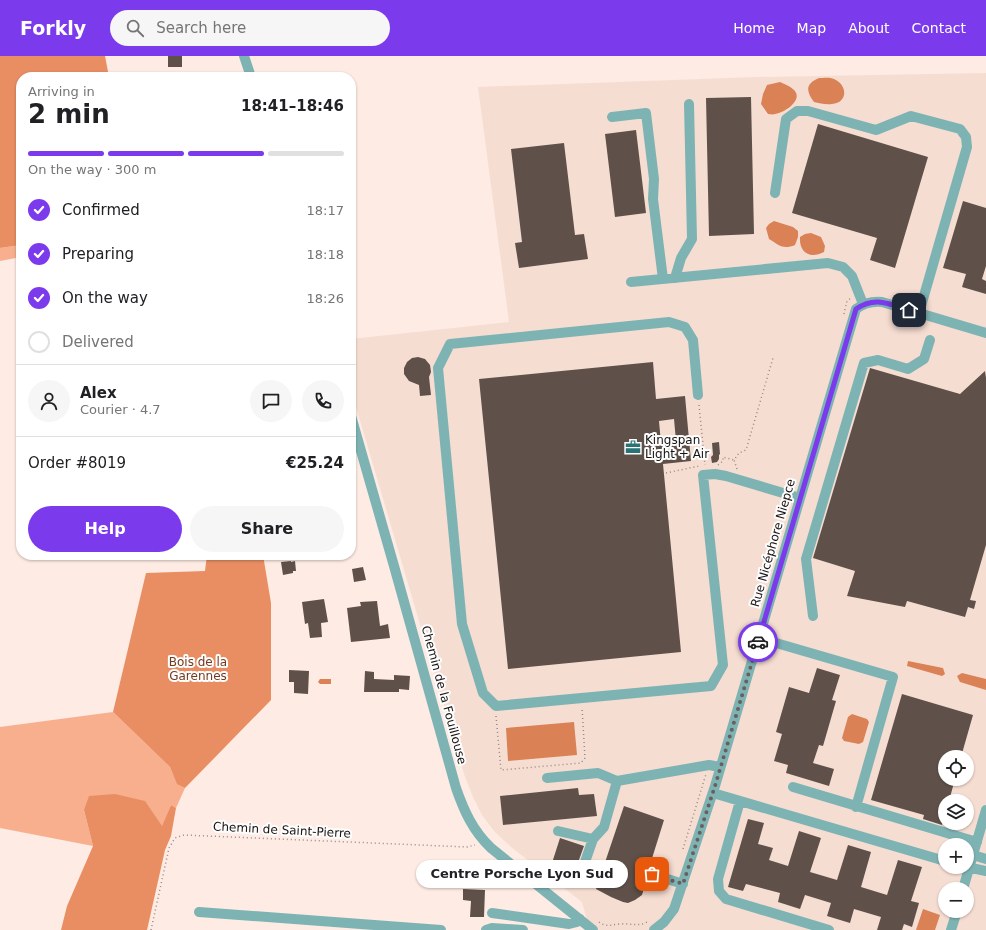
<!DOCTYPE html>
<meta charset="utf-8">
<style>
body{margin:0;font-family:"DejaVu Sans",sans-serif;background:#f6f6f6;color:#202124;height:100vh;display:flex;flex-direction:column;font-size:15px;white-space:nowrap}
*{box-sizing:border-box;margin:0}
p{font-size:13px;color:#757577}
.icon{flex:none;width:22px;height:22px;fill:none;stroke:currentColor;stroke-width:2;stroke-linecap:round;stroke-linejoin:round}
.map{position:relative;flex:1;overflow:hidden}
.sheet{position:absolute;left:16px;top:16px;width:340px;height:488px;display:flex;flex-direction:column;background:#fff;border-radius:16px;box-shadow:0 1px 3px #0004}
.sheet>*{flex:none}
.controls{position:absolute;left:938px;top:694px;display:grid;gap:8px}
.controls a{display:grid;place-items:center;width:36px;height:36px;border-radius:50%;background:#fff;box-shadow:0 1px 3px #0004;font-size:20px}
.pin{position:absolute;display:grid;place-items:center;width:34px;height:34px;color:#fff;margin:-17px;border-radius:8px;box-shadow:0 2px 6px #0006}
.courier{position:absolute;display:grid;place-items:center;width:40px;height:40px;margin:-20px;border:3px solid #7c3aed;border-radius:50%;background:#fff;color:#222;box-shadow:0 1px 5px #0007}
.bubble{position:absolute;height:28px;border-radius:14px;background:#fff;box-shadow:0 1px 3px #0004;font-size:13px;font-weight:700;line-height:28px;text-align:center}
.headline em{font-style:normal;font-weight:700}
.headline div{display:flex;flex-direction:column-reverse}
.headline{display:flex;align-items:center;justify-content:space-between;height:68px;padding:0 12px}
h1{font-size:26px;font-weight:700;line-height:30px}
.bar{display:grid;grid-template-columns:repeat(4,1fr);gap:6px 4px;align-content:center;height:48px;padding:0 12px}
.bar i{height:5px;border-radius:3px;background:#e0e0e0}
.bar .selected{background:#7c3aed}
.bar p{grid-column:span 4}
.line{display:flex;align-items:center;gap:10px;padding:0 12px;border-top:1px solid #e0e0e0}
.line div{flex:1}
.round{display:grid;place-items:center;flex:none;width:42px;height:42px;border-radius:21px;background:#f6f6f6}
ol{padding:0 12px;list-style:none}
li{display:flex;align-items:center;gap:12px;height:44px}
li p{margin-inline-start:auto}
li .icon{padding:4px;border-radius:50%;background:#7c3aed;color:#fff;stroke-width:4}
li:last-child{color:#757577}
li i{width:22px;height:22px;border:2px solid #e0e0e0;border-radius:50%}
.action{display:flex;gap:8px;margin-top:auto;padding:8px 12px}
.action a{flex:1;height:46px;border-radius:24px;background:#7c3aed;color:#fff;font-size:16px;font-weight:700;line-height:46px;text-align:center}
.action a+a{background:#f6f6f6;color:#202124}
header{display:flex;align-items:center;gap:24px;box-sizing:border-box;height:56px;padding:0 20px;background:#7c3aed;color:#fff}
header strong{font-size:19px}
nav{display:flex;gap:22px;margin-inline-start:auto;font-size:14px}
.search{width:280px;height:36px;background:#f6f6f6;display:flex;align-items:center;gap:10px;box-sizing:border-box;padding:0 14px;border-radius:22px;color:#757577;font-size:15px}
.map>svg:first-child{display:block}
.built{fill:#f6ddd2;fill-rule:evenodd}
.green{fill:#f8af8d}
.forest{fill:#e98e63}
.water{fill:#da8156}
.building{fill:#5f514a;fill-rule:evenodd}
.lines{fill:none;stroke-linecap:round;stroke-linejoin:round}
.path{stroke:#968a85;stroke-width:1.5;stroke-dasharray:1 3;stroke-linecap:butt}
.minor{stroke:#7eb3b4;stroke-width:10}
.done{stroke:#695f5c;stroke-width:4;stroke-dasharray:0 7.2}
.route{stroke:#7c3aed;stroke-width:5}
.labels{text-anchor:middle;stroke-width:4;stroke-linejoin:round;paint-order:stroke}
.poi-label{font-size:12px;fill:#1a1412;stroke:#fdfdfd;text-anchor:start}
.street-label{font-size:12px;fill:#1a1412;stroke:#fdfdfd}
.park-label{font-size:12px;fill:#753a1c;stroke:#fdfdfd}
</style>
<header>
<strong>Forkly</strong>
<div class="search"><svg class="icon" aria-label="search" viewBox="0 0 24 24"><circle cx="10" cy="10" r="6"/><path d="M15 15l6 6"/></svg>Search here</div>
<nav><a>Home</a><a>Map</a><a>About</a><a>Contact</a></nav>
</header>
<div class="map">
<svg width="986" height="874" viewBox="0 0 986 874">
<rect width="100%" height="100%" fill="#fdebe4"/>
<path class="built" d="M986,17V874H590L582,846L511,791L494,775L482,759L473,741L465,721L351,334V283L509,266L478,31L756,21ZM945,701H967V723H945ZM945,745H967V767H945ZM945,789H967V811H945ZM945,833H967V855H945Z"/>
<path class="green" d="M21,189V201L0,205V192Z
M113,656L170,711L177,727L185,732L176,752L171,749L162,771L84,754L93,790L0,772V671Z"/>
<path class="forest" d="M0,0H105L109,21H21V189L0,192Z
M207,499H263L271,547V644L185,732L177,728L170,711L113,656L146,517L205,515Z
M115,738L145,745L162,770L171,749L176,752L171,780L165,794L147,874H61L67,850L93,790L84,754L89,740Z"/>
<path class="water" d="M819,22C823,22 830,21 834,23C848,29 848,47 832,48C826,49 819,47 814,46C806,35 805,28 819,22Z
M780,26C784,28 790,30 794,34C804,44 784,57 775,58C773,59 770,58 768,58L761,48L763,38L767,29Z
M774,165L793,171L798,175V181L795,189C783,194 779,189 769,183L766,172L769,168Z
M811,177L821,181L825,190L824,196C810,203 799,197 800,181L805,178Z
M908,605L943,612L945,618L942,620L907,610Z
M962,617L986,623V634L960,626L957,620Z
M320,623H331V628H320L318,626Z
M852,658L867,663L869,666L863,686L859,688L844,685L842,682L848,661Z
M574,666L577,699L508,705L506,672Z
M923,853L940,859L935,874H916Z"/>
<path class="building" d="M168,0H182V11H168Z
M751,41L754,178L709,180L706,42Z
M818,68L928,101L895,212L870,204L877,182L792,157Z
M636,74L646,157L615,161L605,78Z
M564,87L575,179L584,178L588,203L519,212L515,187L522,186L511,93Z
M963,145L986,152V210L982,223L986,225V238L962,231L966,218L943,212Z
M418,301L425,303L430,309L431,316L429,321L431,339L420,340L419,329L409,325L404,318V312L407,306L412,302Z
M653,306L656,343L685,340L691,405L663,408L681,596L508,613L479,323ZM674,363L676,385L661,387L659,365Z
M870,312L960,338L985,315L986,322V489L970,544L976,545L974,553L968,551L965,561L907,545L905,551L847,540L855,515L813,502Z
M719,386L720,398L719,399V403L717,406L712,407L711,401L713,399L712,387Z
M291,505V506L295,505L296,515H293V517L283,519L281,506Z
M363,511L366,524L354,526L352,513Z
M324,543L328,566L321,567L322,581L310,582L308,567L305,568L302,546Z
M377,545L380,570L388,568L390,582L351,586L347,552L361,550L360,546Z
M817,612L840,619L832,644L836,645L823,690L819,689L813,707L834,713L829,730L786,717L788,709L774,705L782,678L776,676L789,631L809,637Z
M289,614L309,615L308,638L294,637V626H289Z
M365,615L374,616V623L394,624V619L410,620L409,634L399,633V636H364Z
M902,638L973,659L961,701H945V723H955L949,745L945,744V757L942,769L923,763L924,759L871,744Z
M578,732L579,739L594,738L597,760L503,769L500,740Z
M624,750L664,764L649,812L646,816L647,822L642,839L635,844L628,847L623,846L611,841L596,833Z
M748,763L764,767L758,788L773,792L769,804L788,810L799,775L821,782L810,816L837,824L848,789L871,796L861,831L887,839L898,804L922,811L911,845L919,847L912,871L904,868L902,874H877L881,861L854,853L850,867L827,860L831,847L805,839L800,853L778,846L780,837L746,828L743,835L728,831Z
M560,782L584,790L575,815L552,807Z
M463,833L485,834L484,861H470L471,845L463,844Z"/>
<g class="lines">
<path class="path" d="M144,21L240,17
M844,258L847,245L851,242
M699,349L705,409
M718,409L723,405V401L734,404
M737,413L734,404L739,397L746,394L773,302
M666,417L699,410
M496,660L501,714L581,707L585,702L582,651
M683,793L706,718
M967,850L970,839
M599,866C607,872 613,868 621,868C631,867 639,871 647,866
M151,874L169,792L175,782L184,779L467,791L475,789"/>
<path class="minor" d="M244,0L251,21
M612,61L646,57L654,123L653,143L663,223
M775,137L786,63L797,55H808L876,74L911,60L960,73L966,81L967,91L919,257
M675,222L681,202L692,183L689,48
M631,226L828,207L843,211L852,220L863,248
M698,339L693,284L685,271L669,266L450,288L438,312L462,568L483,637L496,650L711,630L723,609L703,419L715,418L726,420L800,442
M351,360L394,510L456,732C464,755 473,775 491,792L593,874
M813,560L806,503L864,307L878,304L908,313L924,303L930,284
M759,582L893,621L856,751
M547,722L598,717L617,725
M793,731L977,786
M713,737L945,805
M740,745L718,823L719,835L726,843L829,874
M558,775L593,783
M973,799L986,803
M967,811L986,815
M551,814L579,823L593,783L604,771L617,725L709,709L720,711
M652,818L683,828
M963,833L986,754
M199,856L441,874
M492,857L569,868L577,866L580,863
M486,874L492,872L523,874
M654,874L664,866L674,853L715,730L856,253C864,247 872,245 882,246L986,277
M951,874L957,855"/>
</g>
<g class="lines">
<path class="done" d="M652,818L683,828L715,730L758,586"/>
<path class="route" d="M758,586L856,253C875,240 889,248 909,254"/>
</g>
<defs>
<g id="office-bare" transform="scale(1.2)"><path d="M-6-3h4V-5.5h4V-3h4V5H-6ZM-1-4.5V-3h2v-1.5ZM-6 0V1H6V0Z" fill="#287375" stroke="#fdfdfd" stroke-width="2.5" paint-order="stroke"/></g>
</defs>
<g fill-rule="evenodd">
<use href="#office-bare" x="633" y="391"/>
</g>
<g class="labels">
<g class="poi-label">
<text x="645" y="388">Kingspan<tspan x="645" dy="14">Light + Air</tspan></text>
</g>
<g class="street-label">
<text transform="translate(773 487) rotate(-74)" y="4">Rue Nicéphore Niepce</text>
<text transform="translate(444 639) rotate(75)" y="4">Chemin de la Fouillouse</text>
<text transform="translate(282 774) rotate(3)" y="4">Chemin de Saint-Pierre</text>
</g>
<g class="park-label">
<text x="198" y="610">Bois de la<tspan x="198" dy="14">Garennes</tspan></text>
</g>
</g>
</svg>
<div class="controls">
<a><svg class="icon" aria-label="locate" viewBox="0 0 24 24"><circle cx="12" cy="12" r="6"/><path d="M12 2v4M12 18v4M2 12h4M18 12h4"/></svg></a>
<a><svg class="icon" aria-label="layers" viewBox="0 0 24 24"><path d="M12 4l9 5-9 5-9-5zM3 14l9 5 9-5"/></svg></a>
<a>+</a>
<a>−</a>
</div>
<div class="pin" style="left:652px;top:818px;background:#ea580c"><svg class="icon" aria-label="bag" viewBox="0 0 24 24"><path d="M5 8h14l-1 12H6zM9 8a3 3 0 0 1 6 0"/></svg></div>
<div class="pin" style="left:909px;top:254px;background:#1f2937"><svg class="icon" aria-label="home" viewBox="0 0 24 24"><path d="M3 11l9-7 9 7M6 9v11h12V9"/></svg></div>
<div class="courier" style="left:758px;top:586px"><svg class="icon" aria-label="car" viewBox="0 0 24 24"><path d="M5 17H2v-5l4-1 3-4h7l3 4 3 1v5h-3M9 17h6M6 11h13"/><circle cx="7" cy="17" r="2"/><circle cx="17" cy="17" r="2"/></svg></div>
<div class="bubble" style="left:416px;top:804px;width:212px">Centre Porsche Lyon Sud</div>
<section class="sheet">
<div class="headline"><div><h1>2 min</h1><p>Arriving in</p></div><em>18:41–18:46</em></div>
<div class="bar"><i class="selected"></i><i class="selected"></i><i class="selected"></i><i></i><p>On the way · 300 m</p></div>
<ol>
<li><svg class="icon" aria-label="check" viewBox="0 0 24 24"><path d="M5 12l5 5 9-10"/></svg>Confirmed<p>18:17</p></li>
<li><svg class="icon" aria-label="check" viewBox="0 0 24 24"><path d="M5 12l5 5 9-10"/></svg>Preparing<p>18:18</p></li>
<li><svg class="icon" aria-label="check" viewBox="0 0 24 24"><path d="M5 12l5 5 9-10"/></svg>On the way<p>18:26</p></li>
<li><i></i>Delivered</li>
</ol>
<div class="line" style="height:72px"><a class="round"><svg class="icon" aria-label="person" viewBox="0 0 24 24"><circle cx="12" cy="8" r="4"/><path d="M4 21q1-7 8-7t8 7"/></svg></a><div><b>Alex</b><p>Courier · 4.7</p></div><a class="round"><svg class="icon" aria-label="chat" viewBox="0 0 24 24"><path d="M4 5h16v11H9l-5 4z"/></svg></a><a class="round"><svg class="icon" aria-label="phone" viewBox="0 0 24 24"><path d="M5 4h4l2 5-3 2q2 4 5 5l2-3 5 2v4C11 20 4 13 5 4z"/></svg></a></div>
<div class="line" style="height:52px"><div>Order #8019</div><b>€25.24</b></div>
<div class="action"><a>Help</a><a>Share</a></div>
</section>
</div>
